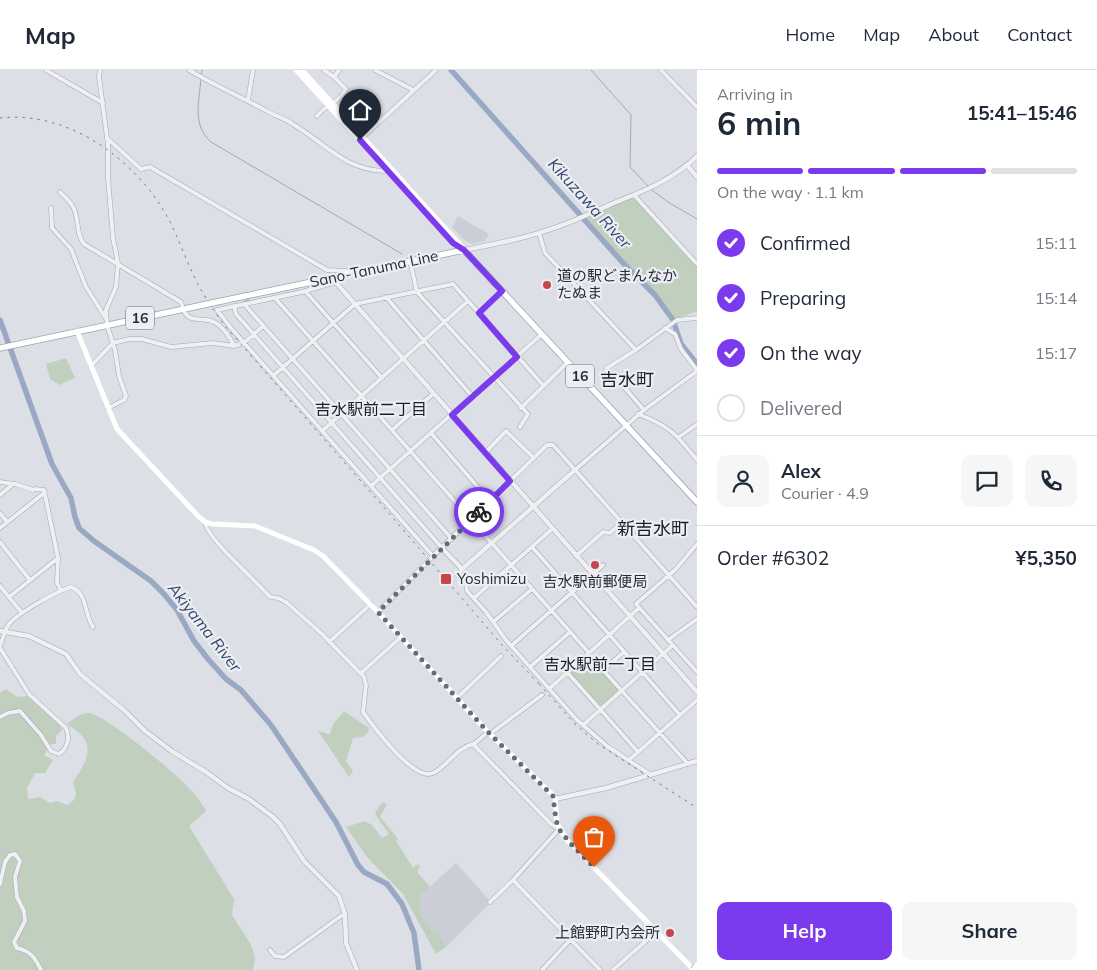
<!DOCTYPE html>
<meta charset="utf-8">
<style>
body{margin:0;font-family:Mulish,"Noto Sans JP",sans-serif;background:#f6f6f7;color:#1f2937;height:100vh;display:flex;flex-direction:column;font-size:19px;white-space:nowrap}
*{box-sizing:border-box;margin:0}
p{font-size:16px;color:#747a83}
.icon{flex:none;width:28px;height:28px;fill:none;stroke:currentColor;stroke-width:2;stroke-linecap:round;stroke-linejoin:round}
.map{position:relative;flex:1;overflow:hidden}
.panel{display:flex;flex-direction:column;background:#fff;width:400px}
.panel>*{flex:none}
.pin{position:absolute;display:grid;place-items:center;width:42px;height:42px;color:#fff;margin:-51px -21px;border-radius:50% 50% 50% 0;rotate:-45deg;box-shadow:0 0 5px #0007}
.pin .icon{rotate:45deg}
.courier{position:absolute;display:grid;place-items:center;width:50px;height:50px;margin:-25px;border:4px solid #7c3aed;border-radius:50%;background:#fff;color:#222;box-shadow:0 1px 6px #0007}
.headline em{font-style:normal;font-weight:700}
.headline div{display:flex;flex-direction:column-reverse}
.headline{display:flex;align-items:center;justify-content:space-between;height:85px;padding:0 20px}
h1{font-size:32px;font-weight:700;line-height:38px}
.bar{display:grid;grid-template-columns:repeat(4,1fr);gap:8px 5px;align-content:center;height:60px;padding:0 20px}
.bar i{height:6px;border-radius:4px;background:#e0e1e3}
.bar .active{background:#7c3aed}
.bar p{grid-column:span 4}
.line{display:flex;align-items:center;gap:12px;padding:0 20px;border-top:1px solid #e0e1e3}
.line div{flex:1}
.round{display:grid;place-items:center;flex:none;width:52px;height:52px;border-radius:10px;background:#f6f6f7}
ol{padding:0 20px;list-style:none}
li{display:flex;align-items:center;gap:15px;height:55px}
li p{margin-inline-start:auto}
li .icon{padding:5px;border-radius:50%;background:#7c3aed;color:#fff;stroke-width:4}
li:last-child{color:#747a83}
li i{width:28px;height:28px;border:2px solid #e0e1e3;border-radius:50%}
.primary-button{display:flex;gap:10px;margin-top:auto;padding:10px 20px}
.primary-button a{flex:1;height:58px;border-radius:10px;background:#7c3aed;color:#fff;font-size:20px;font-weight:700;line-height:58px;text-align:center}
.primary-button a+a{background:#f6f6f7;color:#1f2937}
header{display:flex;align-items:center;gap:30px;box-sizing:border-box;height:70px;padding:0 25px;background:#fff;border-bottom:1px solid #e0e1e3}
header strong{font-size:24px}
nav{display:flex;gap:28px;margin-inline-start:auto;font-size:18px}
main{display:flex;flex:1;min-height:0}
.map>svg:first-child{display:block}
.built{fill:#cbced7}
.green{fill:#c1cfbe}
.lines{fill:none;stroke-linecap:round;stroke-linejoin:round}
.stream{stroke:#99a9c4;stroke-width:1}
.river{stroke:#99a9c4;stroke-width:5.5}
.minor-tunnel{stroke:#b9bbc4;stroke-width:4;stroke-dasharray:4 2;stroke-linecap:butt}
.minor-casing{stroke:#a3a6af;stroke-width:5}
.tertiary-casing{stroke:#a3a6af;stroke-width:5.5}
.primary-casing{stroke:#9da2b1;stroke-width:7}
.minor{stroke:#eff0f4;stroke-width:4}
.tertiary{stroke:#eff0f4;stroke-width:4.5}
.secondary{stroke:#fff;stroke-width:5}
.primary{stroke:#fff;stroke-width:5.5}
.rail{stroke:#777d8e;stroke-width:1;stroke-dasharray:2.5 5;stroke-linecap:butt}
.primary-bridge-casing{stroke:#9da2b1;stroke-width:7;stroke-linecap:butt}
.motorway-bridge-casing{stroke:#858b9b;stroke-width:8;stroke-linecap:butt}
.primary-bridge{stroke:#fff;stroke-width:5.5}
.motorway-bridge{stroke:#fff;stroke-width:7}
.done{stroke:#676b77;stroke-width:5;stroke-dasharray:0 9}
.route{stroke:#7c3aed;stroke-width:6}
.poi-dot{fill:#c6464c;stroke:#eceef4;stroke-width:2}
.labels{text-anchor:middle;stroke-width:4.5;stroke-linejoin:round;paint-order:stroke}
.shield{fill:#eceef4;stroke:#626672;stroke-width:1}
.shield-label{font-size:14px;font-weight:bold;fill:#272c3b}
.street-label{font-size:15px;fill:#272c3b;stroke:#eceef4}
.poi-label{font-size:15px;fill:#272c3b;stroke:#eceef4;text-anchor:start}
.water-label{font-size:16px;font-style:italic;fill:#34476d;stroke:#eceef4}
.neighbourhood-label{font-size:16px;fill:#191e2c;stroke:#eceef4}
.quarter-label{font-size:18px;fill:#191e2c;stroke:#eceef4}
</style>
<header>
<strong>Map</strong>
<nav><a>Home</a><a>Map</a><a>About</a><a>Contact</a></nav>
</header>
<main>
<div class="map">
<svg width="697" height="900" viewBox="0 0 697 900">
<rect width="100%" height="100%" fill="#dddfe6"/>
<path class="built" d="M458,146L489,164L485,171L472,174L464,170L452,157Z
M456,793L489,830L487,832L488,835L446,877L438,862L431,861L420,842L421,825Z"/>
<path class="green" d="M634,125L697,193V241L673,250L666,238L608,174L585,145Z
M66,288L75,308L59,315L50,309L46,294Z
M588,587H590L618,619L619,621L601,636L571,604V601Z
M4,620H7L18,627L27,626L59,653L62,660L56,666V674H51L44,685L53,690L45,703H35L27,718L28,729L40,727L50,733L57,731L67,735L74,730L76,724L73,712C81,699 95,682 83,667C79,662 72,658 67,654C73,650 80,643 87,643C103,642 174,702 187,716C194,723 201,732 206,741L189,756L234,829L232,845L250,873L255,887L253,900H0V623Z
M344,641L369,658C368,668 360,667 353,668L346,691L353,701L349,707L318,661L330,664L333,654Z
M384,732L387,735L380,746L381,748L398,769L396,771L413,798L418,794L420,797L417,802L430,817L421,825L420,842L431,861L438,862L446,877L436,884L403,824L367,787L346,757L365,751L372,755L382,768L389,764L375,744L379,736Z"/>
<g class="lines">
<path class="stream" d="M591,0L631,45L630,97L649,117
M201,5L202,0
M201,9C199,32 192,55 211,72L402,184
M652,120L668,132L697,149"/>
<path class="river" d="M451,0L623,193L655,225L673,250L681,274L697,294
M0,250L52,394L71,428L75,447L79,458L94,471L151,511L164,524L177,540L194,571L208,589L226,609L241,620L271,655L336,752L358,795L364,802L387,814L402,834L414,863L419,900"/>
<path class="minor-tunnel" d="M247,232L248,221"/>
<g class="minor-casing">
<path id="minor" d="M46,0L103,33
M100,0L99,7L108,75V108L113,168L118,193L116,217L106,240L107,255L115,280L119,306L126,326L124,330L108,338
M189,0C214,15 241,27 267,41C275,46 284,48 291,53C324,72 344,100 385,101L388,98
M375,0L413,20
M661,0L697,37
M334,7L339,0
M248,30L253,0
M317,46C320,43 323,39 327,37C336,29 338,32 346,19L334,7L324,0
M362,68L436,0
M108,69L141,99L150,97L327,200L346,201L349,204
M60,122C64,126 69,130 72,135C80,147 75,163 84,174L181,232L182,235
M634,125L697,194
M51,138L52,158L71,179L86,217L107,250
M539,163L545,183L636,280
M410,191L417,222L528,344L520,357
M336,212L302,222L217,240L231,258L433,486L378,542
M305,221L382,308
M386,227L472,326
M275,228L589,583
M244,234L452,469
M355,234L453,214L543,315
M234,236L236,244L442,478
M185,243C192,253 205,247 214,252C222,256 231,268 234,276
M479,243L502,221
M665,258L675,264L681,279L697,300
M91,296L113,273L129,269H142L171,277L213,273L234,276L244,273L263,256
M273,306L355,234
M521,338L567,293
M644,340L619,311L606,300L607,298L636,280L677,250L697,248
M638,344C671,357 675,363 697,390
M392,360L433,324
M322,361L468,231
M431,363L490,431
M679,367L697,354
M485,383L506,361L534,388
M575,400L644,340L697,301
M510,411L547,375H553L697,537
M0,412L15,414L33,420L35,419L44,420L58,488L57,512L61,521
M371,416L542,264
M0,425L12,415
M0,443L7,452
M205,452C207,469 257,511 270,527L278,528L286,532L322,564L364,607L366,615L363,642C373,656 414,712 433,703C448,696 456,678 473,674L552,755L559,759L513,810L490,832
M0,458L44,423
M0,472L30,510
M697,474L676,499L636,534L697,602
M532,477L680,645
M576,486L603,462L610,463L622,452
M462,499L458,505L466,514L467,521L486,542L506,570L576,649L607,676L651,705
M0,516L22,543
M9,527L58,488
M474,528L552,459
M493,552L532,519
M668,570L697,549
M329,572L371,534
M0,576C3,569 4,560 9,554C19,542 56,522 71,517C88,523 84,545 93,557
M511,576L603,495
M0,578L29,624L66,658C70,667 68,678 59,684L51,681L41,665L20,641L8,643L0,647
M624,582L603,600L688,694
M530,597L570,562
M567,602L638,682
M361,603L401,567
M549,619L639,538
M457,628L501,586
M583,655L673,575
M490,664L542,625
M474,674L488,662
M629,690L697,630
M513,810L600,900
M0,814L5,792L10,785L15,784L20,791L15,807L17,827L24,841L25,851L14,872L17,878C31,881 35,888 41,900
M270,880L275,886L284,887L341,846L345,845
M542,900L570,870
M613,900L656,862"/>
</g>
<g class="tertiary-casing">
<path id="tertiary" d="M687,95L697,107
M464,180C495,174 527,168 557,157C577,150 595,141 614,133C644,121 674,109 697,86
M332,208L697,622
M442,478L462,499L575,400
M433,486L510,411
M0,561L29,566L66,584L80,604L125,641L145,661L173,682L206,702L228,718L249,729L273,747L280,754L304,791L339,826L345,845L346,873L357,900
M555,729L606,718L697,691"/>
</g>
<g class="primary-casing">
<path id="primary" d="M212,233L464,180L697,432
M0,278L203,235"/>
</g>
<use href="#minor" class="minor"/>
<use href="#tertiary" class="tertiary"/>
<path class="secondary" d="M296,0L453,173L464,180
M302,0L462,177
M77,261L117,359L198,446L205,452L212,454L255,456L314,480L323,486L378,542L488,662L552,724L555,729L557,753L566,769L694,900"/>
<use href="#primary" class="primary"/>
<path class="rail" d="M0,48C69,40 138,91 169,150C178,167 184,185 192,202C201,222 213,240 226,257L387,441L502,575L542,617
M539,614L575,654L598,674L697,738"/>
<g class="primary-bridge-casing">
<path id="primary-bridge" d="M203,235L212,233"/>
</g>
<g class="motorway-bridge-casing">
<path id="motorway-bridge" d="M694,900L697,896"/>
</g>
<use href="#primary-bridge" class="primary-bridge"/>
<use href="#motorway-bridge" class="motorway-bridge"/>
</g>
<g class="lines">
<path class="done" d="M479,442L378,542L488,662L553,726L556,750L559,759L569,772L594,797"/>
<path class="route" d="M360,70L453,173L464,180L502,221L479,243L517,287L452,345L510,411L479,442"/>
</g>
<g class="poi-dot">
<circle cx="547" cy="215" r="5"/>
<circle cx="595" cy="495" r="5"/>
<rect x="440" y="503" width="12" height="12" rx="2.5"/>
<circle cx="670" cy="863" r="5"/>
</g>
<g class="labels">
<g class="shield">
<rect x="126" y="236.5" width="28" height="23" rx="4"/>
<rect x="566" y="294.5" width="28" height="23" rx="4"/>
</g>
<g class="shield-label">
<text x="140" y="253">16</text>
<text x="580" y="311">16</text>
</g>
<g class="street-label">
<text transform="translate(374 199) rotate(-12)" y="5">Sano-Tanuma Line</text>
</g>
<g class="poi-label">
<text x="557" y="211">道の駅どまんなか<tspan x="557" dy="17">たぬま</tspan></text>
<text x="457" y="514">Yoshimizu</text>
<text x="595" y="517" text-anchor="middle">吉水駅前郵便局</text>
<text x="660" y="868" text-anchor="end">上館野町内会所</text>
</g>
<g class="water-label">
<text transform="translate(590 133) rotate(48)" y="6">Kikuzawa River</text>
<text transform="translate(205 557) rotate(52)" y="6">Akiyama River</text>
</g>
<g class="neighbourhood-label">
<text x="371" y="345">吉水駅前二丁目</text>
<text x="600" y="600">吉水駅前一丁目</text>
</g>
<g class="quarter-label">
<text x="627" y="316">吉水町</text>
<text x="653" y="465">新吉水町</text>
</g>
</g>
</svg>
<div class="pin" style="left:594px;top:797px;background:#ea580c"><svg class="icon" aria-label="bag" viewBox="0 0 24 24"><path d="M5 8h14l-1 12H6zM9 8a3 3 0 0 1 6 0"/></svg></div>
<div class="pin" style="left:360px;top:70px;background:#1f2937"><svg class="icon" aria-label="home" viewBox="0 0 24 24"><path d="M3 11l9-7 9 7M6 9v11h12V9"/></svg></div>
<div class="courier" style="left:479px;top:442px"><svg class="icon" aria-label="bike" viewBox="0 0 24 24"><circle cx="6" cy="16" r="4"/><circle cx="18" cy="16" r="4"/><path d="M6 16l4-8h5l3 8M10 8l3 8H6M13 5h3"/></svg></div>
</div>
<section class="panel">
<div class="headline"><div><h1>6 min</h1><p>Arriving in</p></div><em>15:41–15:46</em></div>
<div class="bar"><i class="active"></i><i class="active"></i><i class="active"></i><i></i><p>On the way · 1.1 km</p></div>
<ol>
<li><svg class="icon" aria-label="check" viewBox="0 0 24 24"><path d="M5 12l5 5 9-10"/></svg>Confirmed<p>15:11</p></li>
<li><svg class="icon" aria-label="check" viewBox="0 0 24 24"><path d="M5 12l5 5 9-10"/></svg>Preparing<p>15:14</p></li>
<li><svg class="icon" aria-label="check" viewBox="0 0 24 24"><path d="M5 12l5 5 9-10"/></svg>On the way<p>15:17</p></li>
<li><i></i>Delivered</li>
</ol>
<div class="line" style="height:90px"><a class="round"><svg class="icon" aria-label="person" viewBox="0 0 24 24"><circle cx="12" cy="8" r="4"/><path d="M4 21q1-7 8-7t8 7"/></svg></a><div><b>Alex</b><p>Courier · 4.9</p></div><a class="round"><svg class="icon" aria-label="chat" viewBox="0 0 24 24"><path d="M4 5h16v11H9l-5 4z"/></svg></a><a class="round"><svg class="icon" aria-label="phone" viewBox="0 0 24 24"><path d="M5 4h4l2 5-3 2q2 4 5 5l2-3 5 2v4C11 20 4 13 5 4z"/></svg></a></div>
<div class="line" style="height:65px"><div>Order #6302</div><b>¥5,350</b></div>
<div class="primary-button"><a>Help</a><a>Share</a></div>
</section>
</main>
